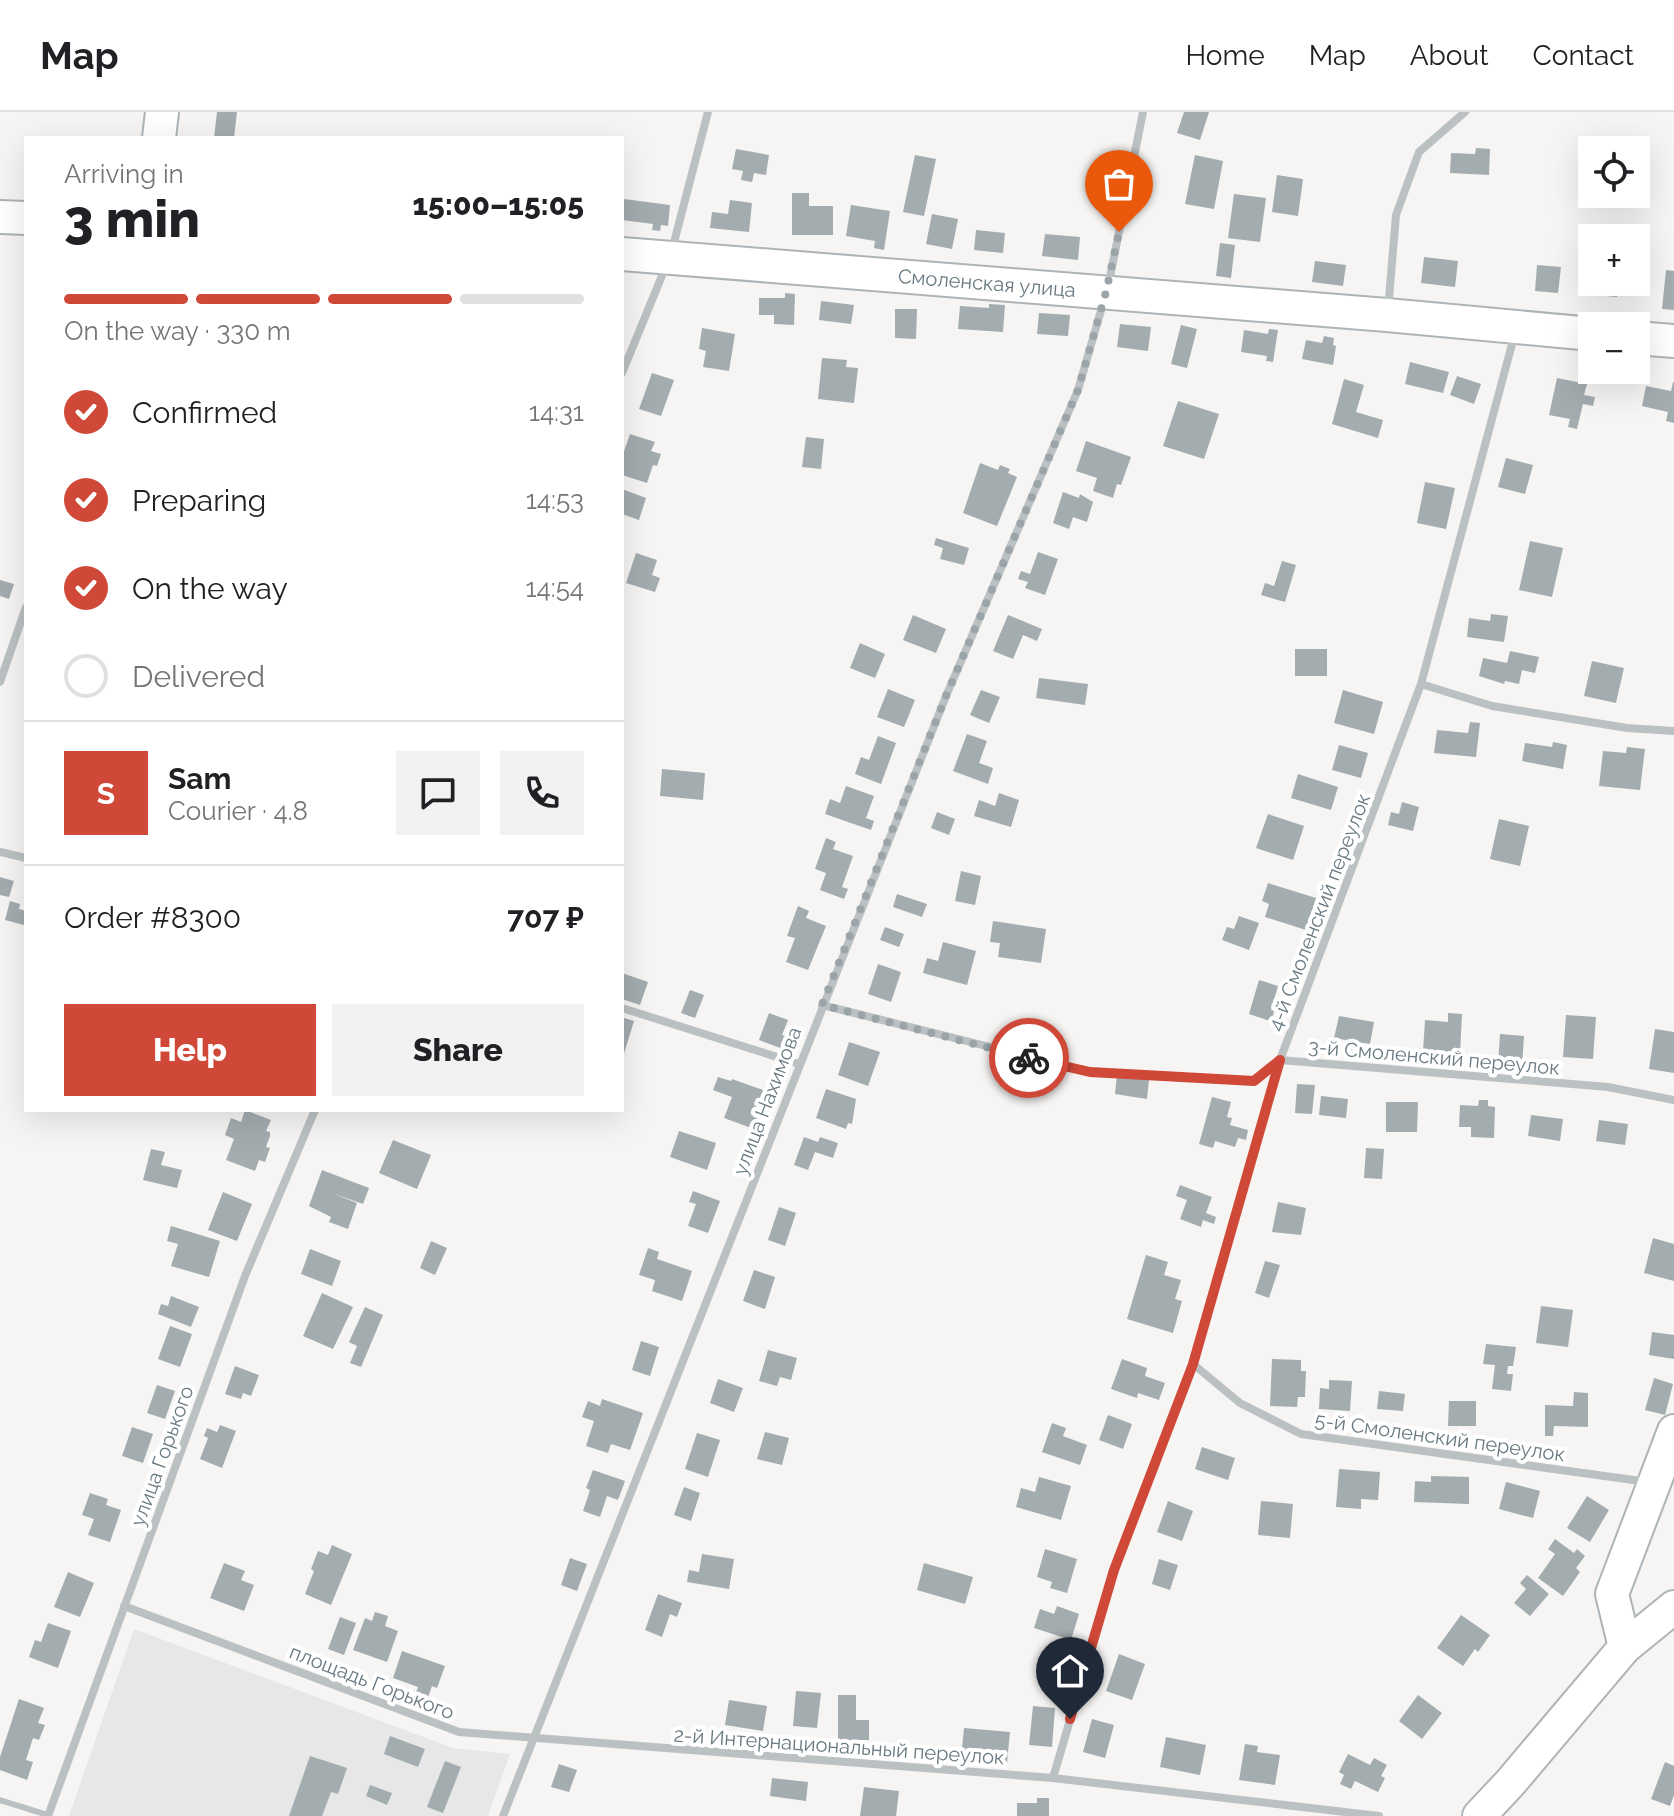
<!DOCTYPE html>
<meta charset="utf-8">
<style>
body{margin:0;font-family:Raleway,sans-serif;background:#f2f2f2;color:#202124;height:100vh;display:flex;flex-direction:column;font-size:30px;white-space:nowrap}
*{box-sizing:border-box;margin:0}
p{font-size:26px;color:#757577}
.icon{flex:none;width:44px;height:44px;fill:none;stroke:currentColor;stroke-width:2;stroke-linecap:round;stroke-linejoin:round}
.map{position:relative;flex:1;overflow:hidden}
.drawer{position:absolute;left:24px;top:24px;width:600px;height:976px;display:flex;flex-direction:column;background:#fff;border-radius:0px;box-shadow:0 8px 32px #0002}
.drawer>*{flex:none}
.tools{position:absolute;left:1578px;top:24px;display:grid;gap:16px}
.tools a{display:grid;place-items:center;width:72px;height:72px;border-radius:0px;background:#fff;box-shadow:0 8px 32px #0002;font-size:40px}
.pin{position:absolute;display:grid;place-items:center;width:68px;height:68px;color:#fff;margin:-82px -34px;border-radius:50% 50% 50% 0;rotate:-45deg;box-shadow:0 0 8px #0007}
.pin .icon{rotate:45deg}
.courier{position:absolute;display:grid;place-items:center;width:80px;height:80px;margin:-40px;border:6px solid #d04938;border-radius:50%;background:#fff;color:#222;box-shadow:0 2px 10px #0007}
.overview em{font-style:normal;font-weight:800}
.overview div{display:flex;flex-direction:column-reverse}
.overview{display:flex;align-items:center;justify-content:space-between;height:136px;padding:0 40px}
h1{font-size:52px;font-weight:800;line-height:60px}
.bar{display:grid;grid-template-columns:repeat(4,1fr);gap:12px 8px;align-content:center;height:96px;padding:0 40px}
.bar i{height:10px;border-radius:6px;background:#e0e0e0}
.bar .selected{background:#d04938}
.bar p{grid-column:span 4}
.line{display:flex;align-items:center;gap:20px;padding:0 40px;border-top:2px solid #e0e0e0}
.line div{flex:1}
.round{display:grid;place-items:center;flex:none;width:84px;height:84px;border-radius:0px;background:#f2f2f2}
ol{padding:0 40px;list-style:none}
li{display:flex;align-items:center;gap:24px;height:88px}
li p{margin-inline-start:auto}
li .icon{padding:8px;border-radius:50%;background:#d04938;color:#fff;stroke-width:4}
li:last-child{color:#757577}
li i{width:44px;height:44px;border:4px solid #e0e0e0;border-radius:50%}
.primary-button{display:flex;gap:16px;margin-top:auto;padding:16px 40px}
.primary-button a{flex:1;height:92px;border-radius:0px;background:#d04938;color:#fff;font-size:32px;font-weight:800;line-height:92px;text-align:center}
.primary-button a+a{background:#f2f2f2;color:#202124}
header{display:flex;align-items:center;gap:48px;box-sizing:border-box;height:112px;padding:0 40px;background:#fff;border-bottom:2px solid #e0e0e0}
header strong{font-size:38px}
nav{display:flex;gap:44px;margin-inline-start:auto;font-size:28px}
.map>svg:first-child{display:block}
.built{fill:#e6e7e6}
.building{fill:#a3acaf}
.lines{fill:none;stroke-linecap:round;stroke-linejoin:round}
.secondary-casing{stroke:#adb4b7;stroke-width:36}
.lane{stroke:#bbc0c2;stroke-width:6}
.street{stroke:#bbc0c2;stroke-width:8}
.secondary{stroke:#fff;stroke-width:32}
.done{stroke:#9aa4a9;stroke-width:8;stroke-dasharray:0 14.4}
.route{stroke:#d04938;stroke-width:10}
.labels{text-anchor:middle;stroke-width:8;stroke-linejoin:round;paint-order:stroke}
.street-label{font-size:20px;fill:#687981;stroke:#fff}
</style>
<header>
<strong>Map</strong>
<nav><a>Home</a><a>Map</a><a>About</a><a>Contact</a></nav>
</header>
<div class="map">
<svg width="1674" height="1704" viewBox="0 0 1674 1704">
<rect width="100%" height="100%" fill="#f6f5f3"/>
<path class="built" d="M134,1517L453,1636L510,1642L488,1704H69Z"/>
<path class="building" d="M217,0H237L234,26H214Z
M1184,0H1209L1200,28L1177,21Z
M1476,36L1490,37L1489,63L1450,61L1451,41L1475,42Z
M736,37L769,43L766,63L754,61L752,70L741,68L743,59L732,57Z
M915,43L936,47L924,104L903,100Z
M1195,43L1223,49L1214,97L1185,92Z
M1277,63L1303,67L1298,104L1272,100Z
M792,81H809V94H833V123H792Z
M1234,82L1266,86L1260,130L1228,126Z
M624,87L670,93L668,114L661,113L660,119L652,118L653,112L622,108Z
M730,88L752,91L749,120L710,116L712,100L728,102Z
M851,93L890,99L884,138L874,136L875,129L846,124Z
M932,102L958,107L952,137L926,132Z
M976,118L1005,121L1003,141L974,138Z
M1045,122L1080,125L1078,148L1042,144Z
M1220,131L1235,133L1231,166L1216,164Z
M1424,145L1458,149L1455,175L1421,171Z
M1315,149L1346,153L1343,174L1312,170Z
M1537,153L1561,155L1558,181L1535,179Z
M1666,158L1674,159V198L1662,197Z
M1586,162H1592V170H1618L1617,185L1584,182Z
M785,181L795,182L794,213L774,212V203H759V186H785Z
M821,189L854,193L851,212L819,208Z
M989,192L1005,193L1003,220L958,217L960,194L989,196Z
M895,197H917L916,227L895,226Z
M1039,201L1070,203L1068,224L1037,222Z
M1120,212L1151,215L1148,239L1117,235Z
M1181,213L1197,217L1187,256L1171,252Z
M702,216L735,222L729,259L703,255L706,239L699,237Z
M1269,217L1278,218L1273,250L1266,249L1267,244L1241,240L1244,218L1268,222Z
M1324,224L1334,226L1333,233L1336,234L1333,253L1302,247L1306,228L1322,231Z
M822,246L847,248L846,255L858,256L854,291L818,287Z
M1410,250L1449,260L1443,281L1405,272Z
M652,261L674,268L661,304L639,297Z
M1457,264L1481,272L1474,292L1450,283Z
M1557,266L1587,272L1584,283L1595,285L1593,294L1583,292L1577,317L1568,315L1570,307L1549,303Z
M1344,267L1364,273L1356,300L1383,308L1378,326L1332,312Z
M1673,270H1674V311L1666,309L1668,300L1642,294L1646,274L1671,279Z
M1178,289L1219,302L1204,347L1163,334Z
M630,322L655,330L651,339L661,342L657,354L653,353L647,371L622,363V345Z
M806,325L824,327L821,357L802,355Z
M1086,329L1131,345L1121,373L1117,372L1113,386L1093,379L1097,366L1076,359Z
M1506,346L1533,353L1525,382L1498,375Z
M980,351L998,358L1000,353L1010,357L1008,361L1017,365L997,414L963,401Z
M1425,370L1455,376L1446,417L1417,411Z
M622,377L646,386L639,408L622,402Z
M1063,380L1079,386L1080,382L1093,390L1087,410L1073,405L1069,417L1053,411Z
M936,426L969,436L964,453L940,447L943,436L934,433Z
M1530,429L1563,436L1552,485L1519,478Z
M1038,440L1058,447L1045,483L1025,476L1028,470L1018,467L1021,459L1030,462Z
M636,441L657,448L652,463L660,466L655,480L626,471Z
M1282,449L1296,453L1285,490L1261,483L1265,471L1274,474Z
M0,468L14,472L9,487L0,484Z
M1491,502L1508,504L1504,530L1467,525L1469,506L1490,509Z
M913,503L946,517L936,541L903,528Z
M1008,503L1042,517L1037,529L1023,523L1013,547L993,539Z
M860,531L885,542L875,566L850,556Z
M1295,537H1327V564H1295Z
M1510,539L1539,545L1535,561L1522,558L1519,572L1505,569L1504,572L1479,564L1483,546L1507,551Z
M1592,549L1624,556L1616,591L1584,584Z
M1039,566L1088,572L1085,593L1036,586Z
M888,577L915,588L904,615L877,605Z
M981,578L1000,585L989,611L970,603Z
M1343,578L1383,590L1374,622L1334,611Z
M1470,610L1480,611L1476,645L1434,641L1437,618L1468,621Z
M967,622L987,629L979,651L993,656L988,672L953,659Z
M878,624L896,631L881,672L855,662L861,645L869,648Z
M1553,630L1567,633L1563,657L1522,649L1525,631L1552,635Z
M1339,633L1368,641L1361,666L1332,658Z
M1627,635L1645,637L1640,678L1599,674L1603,639L1626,641Z
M662,657L705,661L703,688L660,684Z
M1298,662L1338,675L1331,698L1291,686Z
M846,674L874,684L866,706L874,709L871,718L825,702L830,687L840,691Z
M999,681L1019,688L1011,715L974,704L979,688L995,694Z
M1402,690L1419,695L1413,719L1388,713L1391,700L1399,702Z
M937,700L955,707L949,723L931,716Z
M1268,702L1304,714L1293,748L1256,736Z
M1499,707L1529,714L1520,754L1490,747Z
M826,726L836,730L833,737L853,744L842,775L848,777L844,787L820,778L826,761L815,757Z
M961,759L981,764L975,793L955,789Z
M0,765L14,769L9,785L0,783Z
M1268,771L1316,786L1306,818L1265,805L1269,792L1262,789Z
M897,782L927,792L922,805L893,795Z
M10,789L20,792L19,797L26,799L24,813L5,808Z
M798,794L809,799L806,806L826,814L808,858L786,850L795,826L787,824Z
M1239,804L1259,811L1249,838L1222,828L1227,815L1234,817Z
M993,809L1046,817L1041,851L998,845L1000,831L990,830Z
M885,815L904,822L899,835L880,828Z
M943,830L976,839L967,873L923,861L927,846L938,849Z
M878,852L901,860L891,890L868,882Z
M622,861L648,870L640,893L622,887Z
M1259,868L1278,874L1271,898L1274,899L1272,907L1267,908L1249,902Z
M690,878L704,883L695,906L681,901Z
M769,901L788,908L782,923L787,925L783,937L759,928Z
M1448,901L1462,902L1460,942L1423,940L1425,908L1448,910Z
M1566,903L1596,905L1593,947L1563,945Z
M1339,904L1374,910L1370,932L1334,926Z
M624,906L634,909L623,945L622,911Z
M1655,917L1674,920V961L1649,957Z
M1500,922L1524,924L1522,955L1498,953Z
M849,930L880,940L868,974L838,963Z
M1117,963L1149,968L1147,987L1115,982Z
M718,965L731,969L732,967L763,978L753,1005L758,1006L754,1017L724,1006L732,985L713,978Z
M1297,972L1315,973L1312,1002L1295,1001Z
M826,977L856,987L852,1012L848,1011L846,1017L816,1006Z
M1321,984L1348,987L1346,1006L1319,1003Z
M1212,985L1231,990L1227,1005L1232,1006L1230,1013L1248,1018L1246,1028L1238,1026L1235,1035L1215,1029L1213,1036L1199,1032Z
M1479,988H1488V994L1495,995L1494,1026L1471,1025V1015H1459L1460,993L1478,994Z
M1386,990H1418L1417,1020H1386Z
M245,998L271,1008L266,1019L270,1020V1024L266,1035L270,1036L265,1050L259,1048L255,1059L226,1048L234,1027L225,1023L231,1006L241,1010Z
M1531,1003L1563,1007L1560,1029L1528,1024Z
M1599,1008L1628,1012L1625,1033L1596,1029Z
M679,1019L716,1031L707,1058L670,1045Z
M804,1025L818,1030L820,1025L838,1031L833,1046L815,1040L808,1058L794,1053Z
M393,1028L431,1043L417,1077L379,1061Z
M1366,1036L1384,1037L1382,1067L1364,1066Z
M151,1037L165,1040L161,1053L182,1058L177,1076L143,1068Z
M322,1058L369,1076L363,1092L332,1081L357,1091L348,1117L329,1110L331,1105L309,1094Z
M1180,1073L1212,1085L1206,1101L1216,1105L1214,1112L1203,1108L1201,1115L1180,1107L1187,1088L1176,1084Z
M693,1079L720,1089L708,1121L688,1114L696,1092L689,1090Z
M223,1080L252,1092L237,1129L208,1118Z
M1278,1090L1306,1096L1301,1123L1272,1120Z
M779,1095L796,1101L785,1134L768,1128Z
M171,1114L220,1129L209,1165L171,1154L178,1132L167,1129Z
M1653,1126L1674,1132V1169L1644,1161Z
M431,1129L447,1136L435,1163L420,1156Z
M648,1136L659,1140L657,1147L692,1159L682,1189L652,1179L655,1168L639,1163Z
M310,1137L341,1149L332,1174L301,1162Z
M1146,1143L1168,1150L1164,1163L1181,1168L1175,1187L1182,1189L1173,1221L1127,1207Z
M1265,1149L1280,1153L1269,1186L1255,1181Z
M754,1158L775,1165L765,1197L743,1189Z
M322,1181L353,1195L333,1237L303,1224Z
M171,1184L199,1195L191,1215L158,1202L161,1192L168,1194Z
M1541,1194L1573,1198L1568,1235L1536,1231Z
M365,1195L383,1203L361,1255L350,1251L357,1234L349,1230Z
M170,1214L192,1222L180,1255L158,1247Z
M1652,1220L1674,1223V1247L1649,1243Z
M641,1229L659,1235L650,1264L632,1258Z
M1486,1232L1516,1235L1513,1254H1508L1507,1262H1513L1511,1279L1492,1277L1495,1253L1483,1252Z
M768,1238L797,1246L791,1268L780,1265L777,1274L759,1269Z
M1122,1247L1147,1256L1145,1264L1165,1271L1159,1288L1138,1281L1137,1286L1111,1277Z
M1272,1247L1301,1248V1259H1306L1305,1285H1298L1297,1295L1270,1294Z
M235,1254L259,1263L251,1284L243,1281L241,1287L225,1282Z
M1654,1266L1673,1272L1665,1303L1645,1298Z
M718,1267L743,1276L734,1300L710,1291Z
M1329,1268L1352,1269L1350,1299L1319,1297L1320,1276L1329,1277Z
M157,1273L175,1279L165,1307L147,1301Z
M1379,1279L1405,1282L1403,1299L1377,1297Z
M1574,1280L1588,1281V1315L1554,1314L1553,1324H1545V1293L1573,1294Z
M602,1287L643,1301L630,1338L611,1332L608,1341L586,1334L594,1309L582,1305L588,1289L600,1294Z
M1449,1289H1476V1314H1448Z
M1108,1303L1132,1312L1123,1337L1099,1328Z
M1052,1311L1066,1316L1063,1324L1087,1333L1080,1353L1042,1340Z
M220,1313L236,1319L222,1356L200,1347L208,1326L204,1324L207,1316L217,1320Z
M132,1315L153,1322L143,1351L122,1344Z
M765,1320L789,1326L782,1353L757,1347Z
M697,1321L720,1328L708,1365L685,1357Z
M1202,1335L1235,1346L1228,1368L1195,1357Z
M1339,1357L1380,1360L1378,1388L1361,1387V1397L1336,1395Z
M593,1358L625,1369L618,1388L607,1384L600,1405L583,1399L590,1378L586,1376Z
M1431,1364L1469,1365V1392L1414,1390L1415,1369L1431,1370Z
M1039,1365L1071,1374L1061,1408L1016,1395L1021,1376L1035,1380Z
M1506,1370L1540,1379L1533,1406L1499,1397Z
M684,1375L700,1381L691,1409L674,1403Z
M90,1381L108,1387L106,1393L121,1398L110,1430L88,1423L94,1407L82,1403Z
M1587,1384L1609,1398L1590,1430L1567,1416Z
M1168,1389L1193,1399L1182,1429L1157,1420Z
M1261,1389L1293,1392L1290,1426L1258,1423Z
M1555,1427L1574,1441L1577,1437L1585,1444L1576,1456L1580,1460L1563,1484L1538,1466L1555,1442L1548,1437Z
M332,1433L352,1442L331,1493L305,1482L314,1459L311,1457L318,1439L328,1443Z
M1045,1437L1077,1447L1067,1481L1050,1476L1052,1470L1037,1465Z
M702,1442L734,1447L729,1477L687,1470L689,1458L699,1460Z
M570,1446L587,1452L577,1479L561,1473Z
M1159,1447L1178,1453L1170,1478L1152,1472Z
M224,1451L245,1459L241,1468L254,1473L244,1499L210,1486Z
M924,1451L973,1465L965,1492L917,1478Z
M68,1460L94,1471L80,1505L54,1495Z
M1527,1463L1549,1482L1530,1504L1514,1491L1526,1477L1520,1471Z
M658,1482L682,1491L677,1505L670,1502L662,1525L645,1518Z
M1057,1494L1079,1502L1071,1528L1034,1516L1040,1497L1054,1502Z
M375,1500L388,1504L385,1514L398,1519L387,1550L353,1538L365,1506L372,1509Z
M1461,1503L1490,1523L1478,1540L1475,1537L1463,1554L1437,1536Z
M340,1505L356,1511L344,1543L328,1537Z
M48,1511L71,1519L58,1556L29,1545L35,1528L41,1530Z
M402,1539L445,1554L437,1576L432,1574L427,1588L415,1583L418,1575L393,1566Z
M1119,1542L1145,1552L1132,1588L1106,1579Z
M796,1579L821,1581L817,1616L793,1614Z
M838,1583H856V1608H869V1628H838Z
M1418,1583L1442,1601L1422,1627L1399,1609Z
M19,1587L44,1596L38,1611L45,1613L39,1628L33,1626L26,1648L33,1650L27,1668L0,1658V1645Z
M729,1588L767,1594L763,1619L725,1613Z
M1033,1594L1055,1596L1052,1635L1029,1633Z
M1092,1607L1114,1613L1105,1646L1083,1640Z
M964,1616L1010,1620L1007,1651L961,1646Z
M390,1624L425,1637L418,1655L384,1642Z
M1166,1625L1206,1633L1200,1663L1160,1655Z
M1245,1632L1258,1634L1257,1640L1280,1643L1275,1673L1239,1668Z
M1348,1642L1370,1653L1374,1646L1387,1653L1381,1664L1385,1666L1378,1680L1355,1669L1351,1677L1340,1672L1344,1663L1339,1660Z
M310,1644L347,1656L338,1682L331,1680L322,1704H289Z
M445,1649L461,1655L443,1701L427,1695Z
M1665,1650L1674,1654V1683L1670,1694L1651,1687Z
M559,1652L577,1658L569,1680L551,1675Z
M772,1666L808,1670L806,1689L770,1684Z
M370,1673L392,1681L387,1693L366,1684Z
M864,1675L899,1679L896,1704H860Z
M1037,1686H1049V1704H1017V1691H1037Z"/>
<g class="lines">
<g class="secondary-casing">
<g id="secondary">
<path d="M159,26L162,0"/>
<path d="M0,105L26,106"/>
<path id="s1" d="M622,142L1387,203L1592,222"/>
<path d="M1636,226L1674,229"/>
<path d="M1625,1535L1612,1482L1674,1319"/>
<path d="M1479,1704L1510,1671L1625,1535L1674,1495"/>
</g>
</g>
<path class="lane" d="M0,1688L48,1703"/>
<path class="street" d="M672,138L708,0
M1108,175L1143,0
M1388,198L1396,103L1419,40L1465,0
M622,261L666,154
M0,570L26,495
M1421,572L1492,594L1627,616L1674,619
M0,740L26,746
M822,893L1090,960L1254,969L1280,948L1608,975L1674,988
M622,896L799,952
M1193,1252L1240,1291L1301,1322L1648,1370
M124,1494L459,1620L1053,1666L1379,1704
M1053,1666L1114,1458L1193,1252L1280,948L1421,572L1515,221
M48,1704L245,1164L315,998
M503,1704L946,584L1078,278L1104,188"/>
<use href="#secondary" class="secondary"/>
</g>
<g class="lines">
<path class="done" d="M1029,946L822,893L946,584L1078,278L1106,180L1119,120"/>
<path class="route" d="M1029,946L1090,960L1254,969L1280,948L1193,1252L1114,1458L1070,1607"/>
</g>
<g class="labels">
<g class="street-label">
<text dy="7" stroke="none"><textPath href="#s1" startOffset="366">Смоленская улица</textPath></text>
<text transform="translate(1319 800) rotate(-69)" y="7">4-й Смоленский переулок</text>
<text transform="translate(1434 945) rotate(5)" y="7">3-й Смоленский переулок</text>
<text transform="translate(767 989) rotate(-69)" y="7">улица Нахимова</text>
<text transform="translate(1440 1325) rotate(8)" y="7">5-й Смоленский переулок</text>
<text transform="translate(162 1344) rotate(-70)" y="7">улица Горького</text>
<text transform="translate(372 1570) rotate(21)" y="7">площадь Горького</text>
<text transform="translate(839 1634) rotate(4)" y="7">2-й Интернациональный переулок</text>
</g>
</g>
</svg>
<div class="tools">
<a><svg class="icon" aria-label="locate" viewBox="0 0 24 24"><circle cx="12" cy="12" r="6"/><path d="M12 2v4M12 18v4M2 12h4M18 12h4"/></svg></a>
<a>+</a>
<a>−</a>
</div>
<div class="pin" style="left:1119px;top:120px;background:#ea580c"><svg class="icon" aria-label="bag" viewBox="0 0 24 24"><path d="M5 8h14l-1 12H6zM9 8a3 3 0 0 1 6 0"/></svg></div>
<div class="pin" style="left:1070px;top:1607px;background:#1f2937"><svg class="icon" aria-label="home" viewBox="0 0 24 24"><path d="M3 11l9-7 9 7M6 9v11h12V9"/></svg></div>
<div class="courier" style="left:1029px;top:946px"><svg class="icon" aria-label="bike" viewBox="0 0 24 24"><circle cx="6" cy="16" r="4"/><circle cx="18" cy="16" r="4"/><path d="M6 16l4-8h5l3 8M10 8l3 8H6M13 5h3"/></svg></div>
<section class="drawer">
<div class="overview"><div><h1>3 min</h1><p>Arriving in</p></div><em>15:00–15:05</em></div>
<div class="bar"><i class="selected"></i><i class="selected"></i><i class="selected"></i><i></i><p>On the way · 330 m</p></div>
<ol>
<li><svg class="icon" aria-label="check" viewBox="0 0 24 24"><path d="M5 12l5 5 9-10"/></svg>Confirmed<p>14:31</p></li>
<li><svg class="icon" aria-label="check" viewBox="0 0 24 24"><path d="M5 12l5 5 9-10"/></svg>Preparing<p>14:53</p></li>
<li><svg class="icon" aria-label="check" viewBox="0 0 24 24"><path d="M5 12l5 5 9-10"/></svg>On the way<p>14:54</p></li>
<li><i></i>Delivered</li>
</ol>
<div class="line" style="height:144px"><b class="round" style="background:#d04938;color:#fff">S</b><div><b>Sam</b><p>Courier · 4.8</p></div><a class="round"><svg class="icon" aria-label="chat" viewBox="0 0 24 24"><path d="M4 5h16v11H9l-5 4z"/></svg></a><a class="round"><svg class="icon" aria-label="phone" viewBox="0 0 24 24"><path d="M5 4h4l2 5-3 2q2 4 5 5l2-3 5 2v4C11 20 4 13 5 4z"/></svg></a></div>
<div class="line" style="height:104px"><div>Order #8300</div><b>707 ₽</b></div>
<div class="primary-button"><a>Help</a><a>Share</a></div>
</section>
</div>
